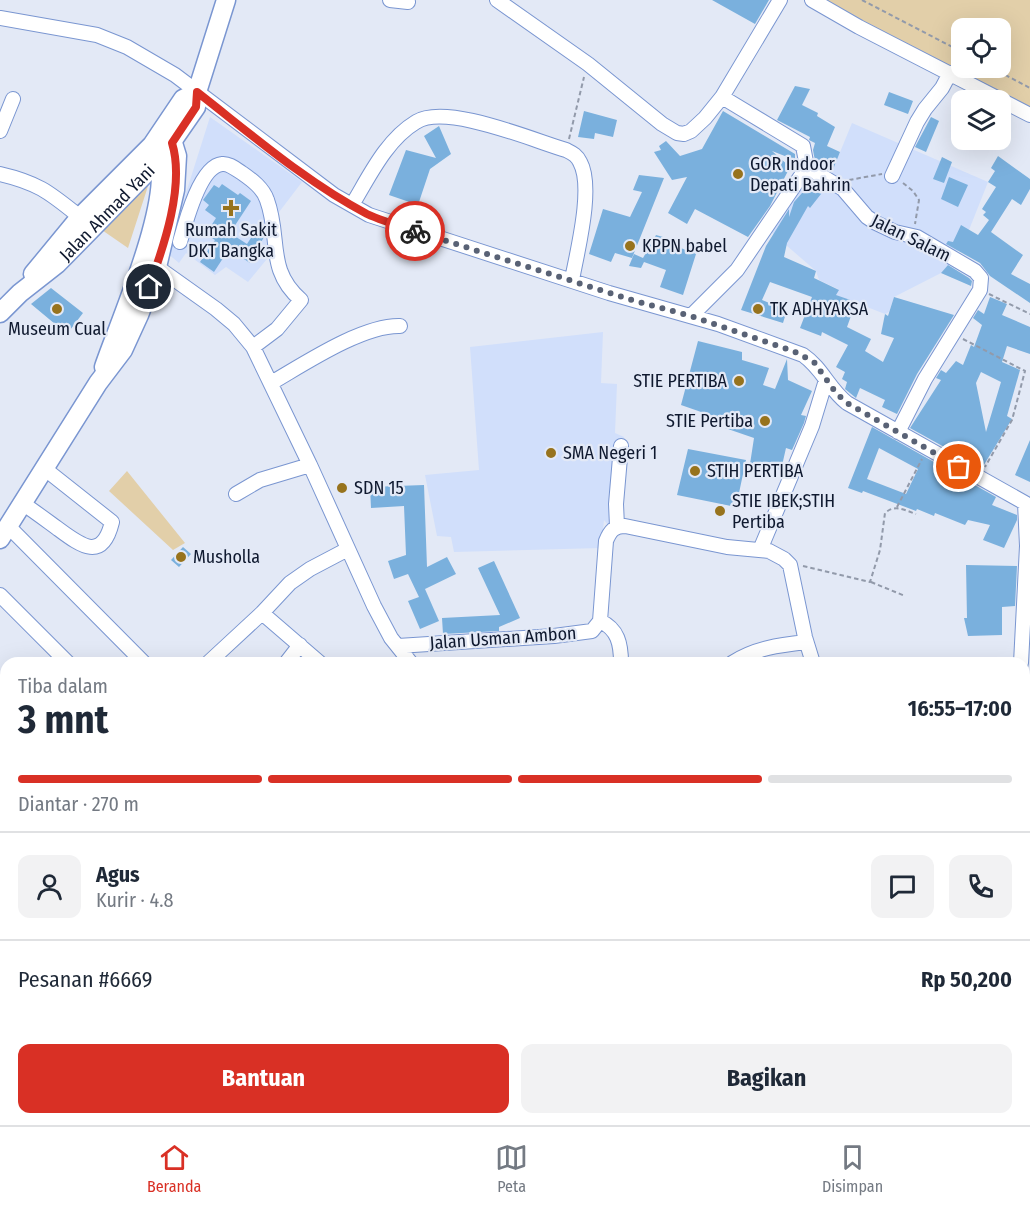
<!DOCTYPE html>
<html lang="id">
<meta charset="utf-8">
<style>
body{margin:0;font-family:"Fira Sans Condensed",sans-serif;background:#f2f2f3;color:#1f2937;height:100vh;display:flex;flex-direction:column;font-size:22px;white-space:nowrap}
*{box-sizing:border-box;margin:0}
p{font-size:20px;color:#747a83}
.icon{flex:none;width:33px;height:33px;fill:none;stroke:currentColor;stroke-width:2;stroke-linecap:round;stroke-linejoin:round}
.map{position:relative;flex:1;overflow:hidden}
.drawer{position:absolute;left:0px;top:657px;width:1030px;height:468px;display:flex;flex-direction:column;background:#fff;border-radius:18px 18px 0 0;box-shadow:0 6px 24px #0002}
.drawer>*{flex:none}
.controls{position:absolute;left:951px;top:18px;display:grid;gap:12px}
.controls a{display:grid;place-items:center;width:60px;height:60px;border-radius:12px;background:#fff;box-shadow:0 6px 24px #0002;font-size:30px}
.pin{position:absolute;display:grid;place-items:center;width:51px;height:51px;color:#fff;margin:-26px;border:3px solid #fff;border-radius:50%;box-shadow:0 2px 6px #0007}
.courier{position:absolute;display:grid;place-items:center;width:60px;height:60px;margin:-30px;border:4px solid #d93025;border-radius:50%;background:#fff;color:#222;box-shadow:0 2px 8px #0007}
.overview em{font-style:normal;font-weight:700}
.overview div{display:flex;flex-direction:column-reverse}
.overview{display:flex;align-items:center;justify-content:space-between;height:102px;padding:0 18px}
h1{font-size:39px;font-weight:700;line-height:45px}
.bar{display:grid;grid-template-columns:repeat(4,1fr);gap:9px 6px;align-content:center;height:72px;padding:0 18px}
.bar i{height:8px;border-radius:4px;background:#e0e1e3}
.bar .selected{background:#d93025}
.bar p{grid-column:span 4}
.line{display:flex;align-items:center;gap:15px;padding:0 18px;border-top:2px solid #e0e1e3}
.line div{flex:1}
.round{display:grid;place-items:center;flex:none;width:63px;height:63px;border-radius:12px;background:#f2f2f3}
.button{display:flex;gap:12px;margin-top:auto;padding:12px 18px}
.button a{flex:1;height:69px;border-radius:12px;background:#d93025;color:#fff;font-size:24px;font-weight:700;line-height:69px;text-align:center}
.button a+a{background:#f2f2f3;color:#1f2937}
.tabs{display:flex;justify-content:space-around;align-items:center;height:84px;border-top:2px solid #e0e1e3;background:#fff;font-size:16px;color:#747a83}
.tabs a{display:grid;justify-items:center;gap:3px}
.tabs .selected{color:#d93025}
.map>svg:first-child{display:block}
.built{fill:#d1dffb}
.green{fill:#e2cfa9;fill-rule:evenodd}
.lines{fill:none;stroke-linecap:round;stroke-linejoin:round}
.stream{stroke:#f5aca6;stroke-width:4}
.building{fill:#7ab0dd;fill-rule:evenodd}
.minor-casing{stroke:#7a96d1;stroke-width:16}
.major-casing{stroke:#7a96d1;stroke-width:21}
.path{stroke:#929aaa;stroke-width:2;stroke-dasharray:4.5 3;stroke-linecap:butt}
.minor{stroke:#fff;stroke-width:14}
.major{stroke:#fff;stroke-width:18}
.done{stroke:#596275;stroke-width:6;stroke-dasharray:0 10.8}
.route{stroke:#d93025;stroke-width:8}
.poi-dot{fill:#97731d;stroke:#e3e9f6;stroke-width:2}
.labels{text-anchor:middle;stroke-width:4.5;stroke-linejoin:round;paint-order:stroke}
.poi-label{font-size:18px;fill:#0f192f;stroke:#e3e9f6;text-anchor:start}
.street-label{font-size:18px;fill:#0f192f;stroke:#e3e9f6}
</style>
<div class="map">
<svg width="1030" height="1125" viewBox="0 0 1030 1125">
<rect width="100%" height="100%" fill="#e3e9f6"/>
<path class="built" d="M210,117L302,182L273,220L271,254L248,282L226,267L215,275L186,253L179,263L167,253Z
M852,123L988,182L969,230L952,261L941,273L894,297L889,312L885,314L836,295L838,289L819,280L816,271L771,232L781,213L809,179H829Z
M603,332L601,383L617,384L615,433L624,437L621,519L612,530L604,520L601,548L454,552L451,537L437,536L425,475L479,470L470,347Z"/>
<path class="green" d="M819,0H1030V111ZM962,28H1000V68H962Z
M149,183L128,248L99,228Z
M127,471L185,543L173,550L109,491Z"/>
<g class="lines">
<path class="stream" d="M0,812L6,815"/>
</g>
<path class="building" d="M712,0H769L755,24Z
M795,86L810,89L802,105L818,113L817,116L835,127L827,146L840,152L832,172L815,161L813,150L815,143L809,140L810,137L777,120Z
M889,92L913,101L908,114L884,105Z
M584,111L617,120L613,137L595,133L594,139L578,137Z
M723,111L795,154V160L772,151L789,166V169L770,206L748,237L695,209L687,224L668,213L687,177L672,180L654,152L661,150L659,146L666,141L680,156L702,149Z
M931,117L939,121L926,152L915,147Z
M439,126L451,154L430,169L418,205L389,195L406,150L436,158L424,136Z
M998,156L1030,179V189L1021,205L1012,199L991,232L1023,255L1011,274L1030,284V303L990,276L980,263L946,244L948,241L953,242L961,225L978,235L989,220L983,215L986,212L982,209L996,187L988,182L995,171L991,168Z
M942,157L952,162L944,183L933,179Z
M639,175L664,178L632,258L615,253L611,262L589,254L603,209L630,217L642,192L633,190Z
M949,177L968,185L958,207L941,199Z
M222,184L238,195L240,193L251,201L230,233L247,244L260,224L264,228L265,235L250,263L229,249L214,272L200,262L215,240L206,234L216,218L205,210L209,205L203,200L214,185L219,188Z
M810,184L821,194L810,208L808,206L787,243L784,257L816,271L814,278L839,290L836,295L856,302L847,327L871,339L865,351L883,362L894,338L881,334L885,314L888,316L894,297L954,315L917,374L897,414L882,407L885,400L860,388L856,398L845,389L847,382L842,379L845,372L836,367L848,345L822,332L821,336L800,328L812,297L770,282L762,300L787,310L783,323L741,310L766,246L789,209V217L794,202Z
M656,235L670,239L668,243L696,254L683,295L660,287L666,270L644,262L641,268L629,266L634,254L643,258Z
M948,265L969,278L972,281L971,286L941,273Z
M51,288L83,313L67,334L31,304Z
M990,297L1007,304L1002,315L1030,327V354L1007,346L1002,362L1020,370L1007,416L1012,419L982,468L910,428L941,380L936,378L941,370L946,373L956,361L963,365L971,345L974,347L982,325L973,318L978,310L984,314ZM981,372L1001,382L986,432L976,383Z
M698,341L742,352V360L769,368L763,385L775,389L787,359L788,380L812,391L801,415L806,416L804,423L792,450L786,448L781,470L750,464L754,438L725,428L727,421L681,405Z
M872,427L996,497L992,505L1017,515V520L1004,548L983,540L990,525L968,520L965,525L935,513L934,516L917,509L916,511L863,491L862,493L848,488ZM879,448L918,469L906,494L867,479Z
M1030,440V482L1015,475Z
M688,449L746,460L736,507L677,495Z
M424,485L427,567L447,557L456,574L425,589L439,621L420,629L408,601L419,597L408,574L394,579L388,561L406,555L404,506L371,508L370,487Z
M183,547L191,554L179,567L171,560Z
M494,561L520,618L499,627V631L443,634L442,618L500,615L478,568Z
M966,565L1017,566L1015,606L1002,607V635L968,636L964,618H967Z"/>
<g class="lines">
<g class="minor-casing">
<path id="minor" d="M390,0L408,2
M497,0L588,64L662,124L677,133L684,134L691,131L705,118L722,97
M780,0L722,97L803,146L807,167L843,189L867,217L876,223L895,232L917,237L975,271L981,278L980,290L925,379L898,432
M812,0L859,27L1030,115
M0,18L97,35L127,47L175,75L334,195L369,215L609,293L718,324L803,355C822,368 829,389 847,403L1025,503L1027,546L1021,663
M0,131L13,99
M0,174C39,183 50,193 80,217
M892,176L917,122L925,109L942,88L950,73
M352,205C369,177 386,140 416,122C446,103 532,140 566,150C572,153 577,155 580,162C594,187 577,252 572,280
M180,242C185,224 200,166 222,164C229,163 237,170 242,173C252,180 263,188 267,200C281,238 266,270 301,300L277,329L253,347
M157,267L216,309L234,324L253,347L310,465L374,606L391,638L411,663
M691,316L737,270L807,167
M271,383C304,364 362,325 400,326
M236,494L260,480L310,465
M22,503C34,511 46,520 57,528C80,545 102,563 112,522L45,469
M8,526L144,663
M617,526L616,504L621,446
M760,550L812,426L826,380
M0,595L68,663
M262,613L320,663
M600,621C618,629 621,644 621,663
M398,646L554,636L592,631L600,621L606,541C610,531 614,526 625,526L727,547L769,551L784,559L790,565L805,637L813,663
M208,663L262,613L290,583L310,569L348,549
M286,663L300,645
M732,663C755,648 780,645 806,642
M1024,718L1030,729
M0,743L6,748
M1024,756L1030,754
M0,870L6,875
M1024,882L1030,877
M0,936L6,924
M1024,949L1030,944
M1024,1000L1030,1005
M1024,1046L1030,1041
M0,1095L6,1099
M35,1119L43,1125
M91,1125L94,1119
M188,1125L194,1119
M468,1125L475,1119
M574,1125L582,1119
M643,1125L651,1119
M769,1125L776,1119
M868,1125L874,1119"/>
</g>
<g class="major-casing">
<g id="major">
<path d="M33,274L80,217L152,145L183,99L197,92"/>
<path id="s1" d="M0,313L20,293L57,264L160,159L196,107L197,92L226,0"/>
<path d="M104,367C118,325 178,191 156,153"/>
<path d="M0,539L98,383L123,350L139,315L157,267L175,190L177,156L173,143L164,129"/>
</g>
</g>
<path class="path" d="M862,0L962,52
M992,68L1030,88
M569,139L584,77
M849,180L882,174
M903,183L913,191L919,200L915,224
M989,294L1030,314
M963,339L1025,371L1012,420L985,467
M897,507L922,459
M803,566L870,582L880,550L885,513C895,504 904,510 916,514
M871,582L905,596"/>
<use href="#minor" class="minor"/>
<use href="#major" class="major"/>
</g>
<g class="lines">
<path class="done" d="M415,231L635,301L691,316L793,351L814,362L836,393L847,403L959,467"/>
<path class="route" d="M149,287C164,246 185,185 172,143L196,107L197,92C251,134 306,182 367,214C382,221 399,226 415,231"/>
</g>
<g class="poi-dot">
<circle cx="738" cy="174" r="6"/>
<path d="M228 199h6v6h6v6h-6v6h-6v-6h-6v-6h6z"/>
<circle cx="630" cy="246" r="6"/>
<circle cx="57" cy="309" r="6"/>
<circle cx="758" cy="309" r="6"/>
<circle cx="739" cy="381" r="6"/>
<circle cx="765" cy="421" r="6"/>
<circle cx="551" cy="453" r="6"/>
<circle cx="695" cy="471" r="6"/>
<circle cx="342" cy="488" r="6"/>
<circle cx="720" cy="511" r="6"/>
<circle cx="181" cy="557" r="6"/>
</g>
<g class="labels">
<g class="poi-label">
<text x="750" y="170">GOR Indoor<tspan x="750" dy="21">Depati Bahrin</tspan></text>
<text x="231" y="236" text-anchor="middle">Rumah Sakit<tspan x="231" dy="21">DKT Bangka</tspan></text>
<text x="642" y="252">KPPN babel</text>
<text x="770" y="315">TK ADHYAKSA</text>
<text x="57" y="335" text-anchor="middle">Museum Cual</text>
<text x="727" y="387" text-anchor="end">STIE PERTIBA</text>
<text x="753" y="427" text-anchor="end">STIE Pertiba</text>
<text x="563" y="459">SMA Negeri 1</text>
<text x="707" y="477">STIH PERTIBA</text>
<text x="354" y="494">SDN 15</text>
<text x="732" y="507">STIE IBEK;STIH<tspan x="732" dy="21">Pertiba</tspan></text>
<text x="193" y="563">Musholla</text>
</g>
<g class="street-label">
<text dy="6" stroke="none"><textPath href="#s1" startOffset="147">Jalan Ahmad Yani</textPath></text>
<text transform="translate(911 238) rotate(26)" y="6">Jalan Salam</text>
<text transform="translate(503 638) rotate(-4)" y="6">Jalan Usman Ambon</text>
</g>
</g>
</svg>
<div class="controls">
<a><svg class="icon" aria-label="locate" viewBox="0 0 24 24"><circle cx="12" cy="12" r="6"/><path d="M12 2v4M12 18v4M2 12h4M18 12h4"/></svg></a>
<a><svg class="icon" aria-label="layers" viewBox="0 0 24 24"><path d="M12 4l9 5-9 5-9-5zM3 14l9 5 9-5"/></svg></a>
</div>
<div class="pin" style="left:959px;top:467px;background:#ea580c"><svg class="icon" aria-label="bag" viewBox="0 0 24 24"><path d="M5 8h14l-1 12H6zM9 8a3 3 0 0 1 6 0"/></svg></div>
<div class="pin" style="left:149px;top:287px;background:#1f2937"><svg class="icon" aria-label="home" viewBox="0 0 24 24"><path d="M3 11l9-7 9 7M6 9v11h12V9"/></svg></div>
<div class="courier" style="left:415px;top:231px"><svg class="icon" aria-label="bike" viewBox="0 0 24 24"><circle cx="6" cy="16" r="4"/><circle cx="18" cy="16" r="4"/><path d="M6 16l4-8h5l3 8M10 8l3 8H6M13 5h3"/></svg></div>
<section class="drawer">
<div class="overview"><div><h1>3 mnt</h1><p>Tiba dalam</p></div><em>16:55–17:00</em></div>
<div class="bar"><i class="selected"></i><i class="selected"></i><i class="selected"></i><i></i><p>Diantar · 270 m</p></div>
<div class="line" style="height:108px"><a class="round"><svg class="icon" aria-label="person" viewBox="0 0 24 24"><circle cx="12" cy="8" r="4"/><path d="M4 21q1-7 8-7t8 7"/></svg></a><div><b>Agus</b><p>Kurir · 4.8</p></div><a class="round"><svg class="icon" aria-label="chat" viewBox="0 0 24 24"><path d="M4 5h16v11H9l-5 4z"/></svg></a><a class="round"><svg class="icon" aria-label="phone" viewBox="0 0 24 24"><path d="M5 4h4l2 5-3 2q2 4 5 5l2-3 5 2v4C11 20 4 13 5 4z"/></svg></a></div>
<div class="line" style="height:78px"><div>Pesanan #6669</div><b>Rp 50,200</b></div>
<div class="button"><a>Bantuan</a><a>Bagikan</a></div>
</section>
</div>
<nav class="tabs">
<a class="selected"><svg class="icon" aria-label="home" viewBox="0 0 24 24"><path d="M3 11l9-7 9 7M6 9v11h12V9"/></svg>Beranda</a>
<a><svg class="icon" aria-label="map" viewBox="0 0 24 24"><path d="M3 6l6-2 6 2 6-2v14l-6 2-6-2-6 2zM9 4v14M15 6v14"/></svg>Peta</a>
<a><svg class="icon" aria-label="saved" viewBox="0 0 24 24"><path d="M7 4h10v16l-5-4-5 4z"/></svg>Disimpan</a>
</nav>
